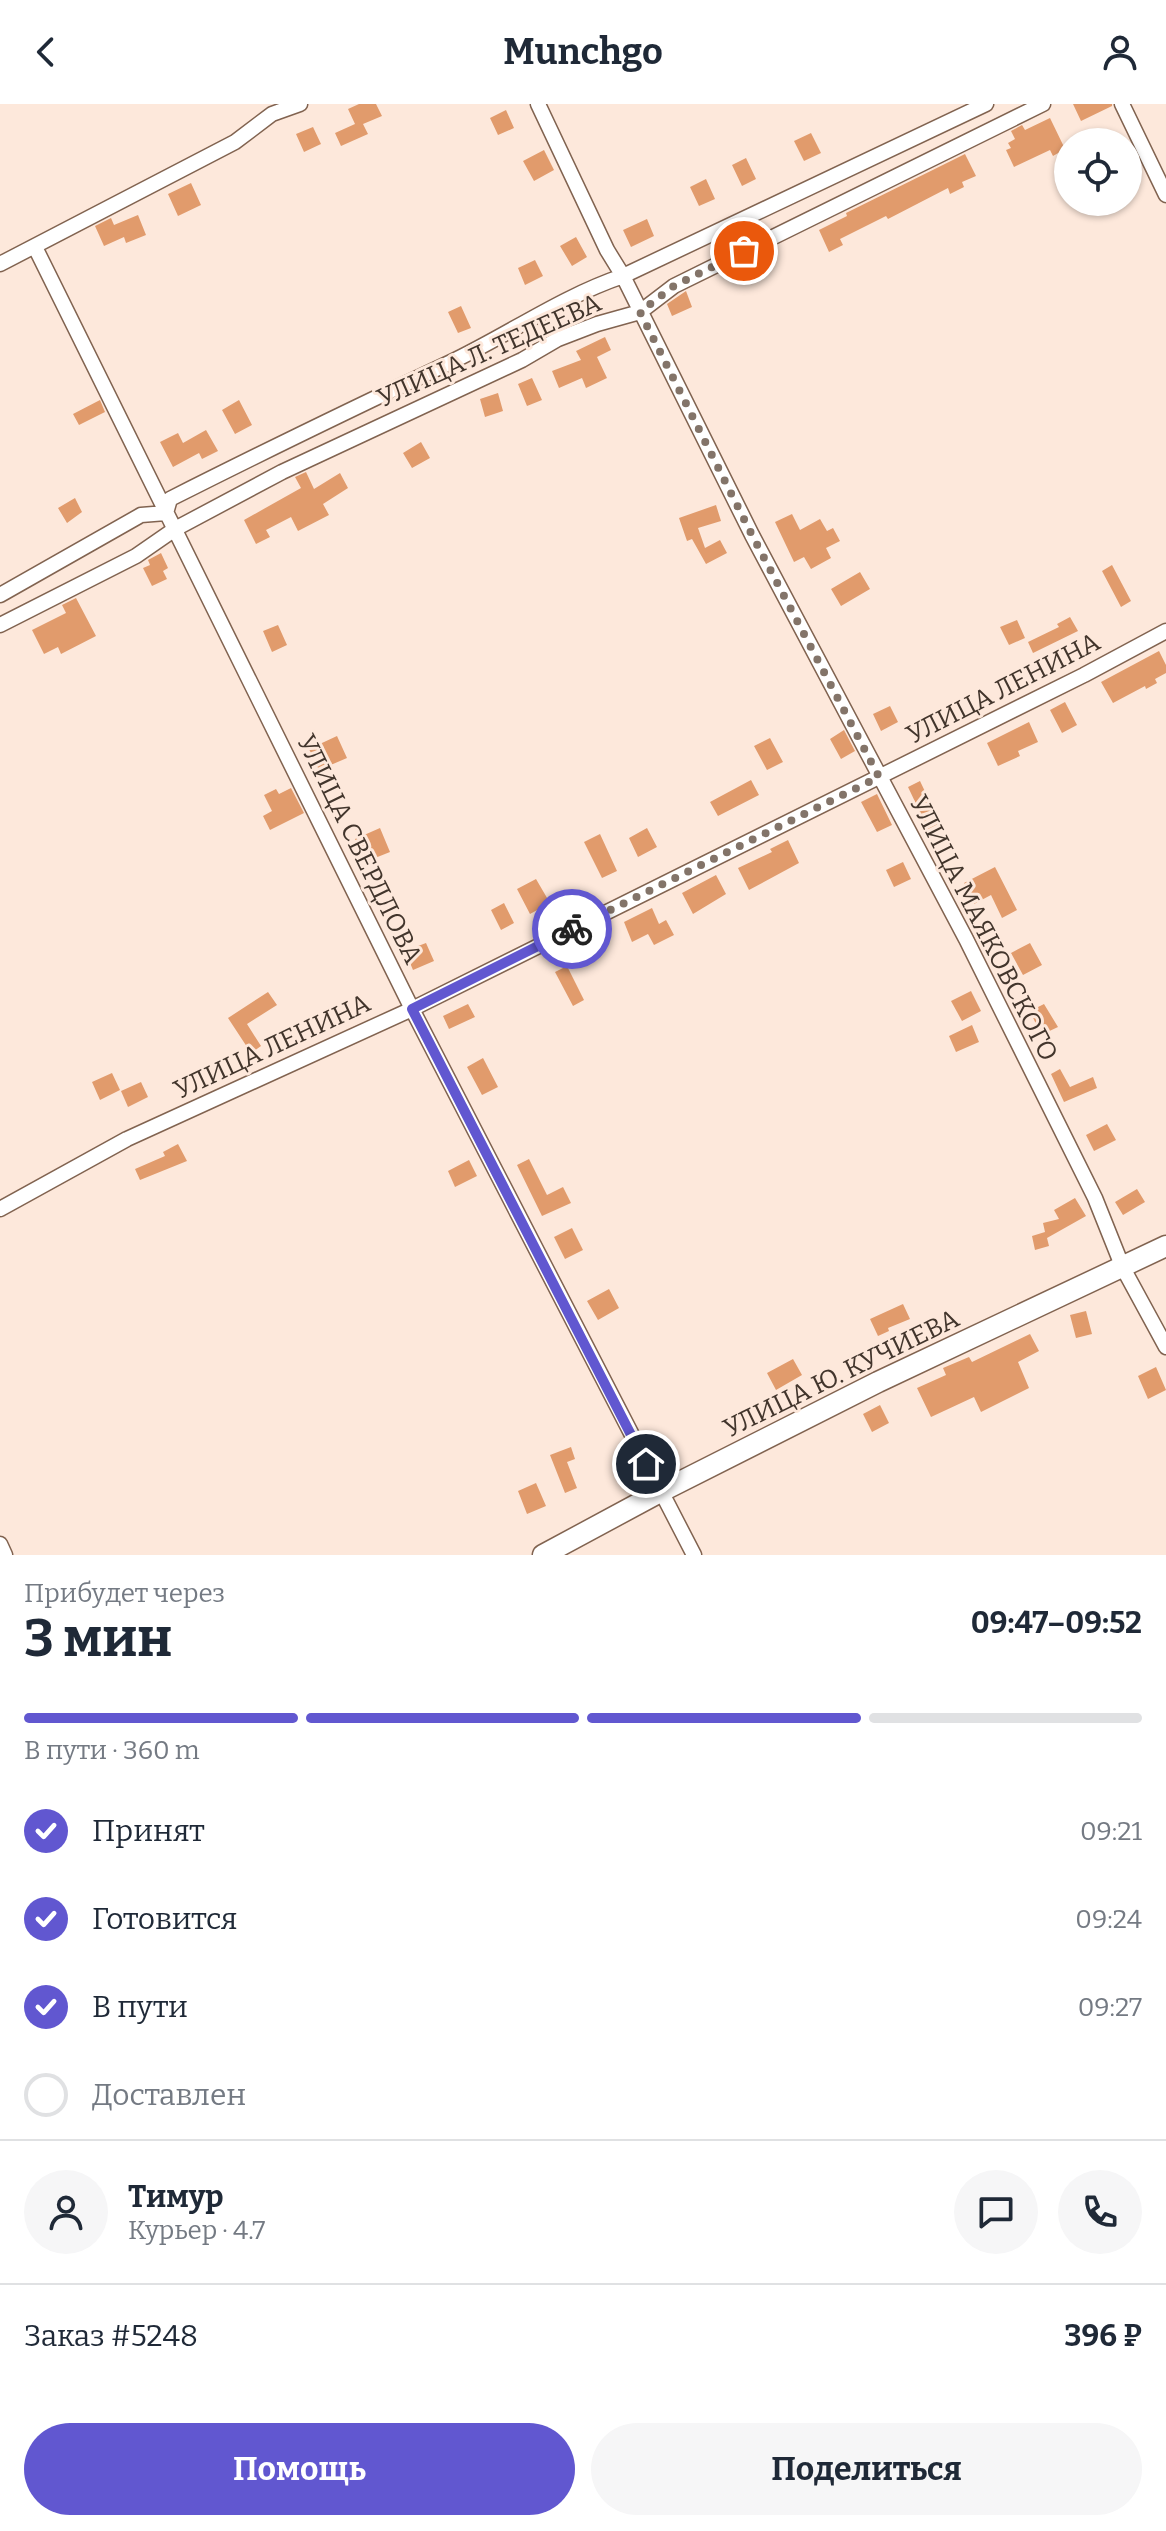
<!DOCTYPE html>
<html lang="ru">
<meta charset="utf-8">
<style>
body{margin:0;font-family:Bitter,serif;background:#f6f6f7;color:#1f2937;height:100vh;display:flex;flex-direction:column;font-size:30px;white-space:nowrap}
*{box-sizing:border-box;margin:0}
p{font-size:26px;color:#747a83}
.icon{flex:none;width:44px;height:44px;fill:none;stroke:currentColor;stroke-width:2;stroke-linecap:round;stroke-linejoin:round}
.map{position:relative;height:1451px;overflow:hidden}
.sheet{display:flex;flex-direction:column;background:#fff;flex:1}
.sheet>*{flex:none}
.buttons{position:absolute;left:1054px;top:24px;display:grid;gap:16px}
.buttons a{display:grid;place-items:center;width:88px;height:88px;border-radius:50%;background:#fff;box-shadow:0 2px 6px #0004;font-size:40px}
.pin{position:absolute;display:grid;place-items:center;width:68px;height:68px;color:#fff;margin:-34px;border:4px solid #fff;border-radius:50%;box-shadow:0 2px 8px #0007}
.courier{position:absolute;display:grid;place-items:center;width:80px;height:80px;margin:-40px;border:6px solid #6157d0;border-radius:50%;background:#fff;color:#222;box-shadow:0 2px 10px #0007}
.summary em{font-style:normal;font-weight:700}
.summary div{display:flex;flex-direction:column-reverse}
.summary{display:flex;align-items:center;justify-content:space-between;height:136px;padding:0 24px}
h1{font-size:52px;font-weight:700;line-height:60px}
.bar{display:grid;grid-template-columns:repeat(4,1fr);gap:12px 8px;align-content:center;height:96px;padding:0 24px}
.bar i{height:10px;border-radius:6px;background:#e0e1e3}
.bar .current{background:#6157d0}
.bar p{grid-column:span 4}
.line{display:flex;align-items:center;gap:20px;padding:0 24px;border-top:2px solid #e0e1e3}
.line div{flex:1}
.round{display:grid;place-items:center;flex:none;width:84px;height:84px;border-radius:42px;background:#f6f6f7}
ol{padding:0 24px;list-style:none}
li{display:flex;align-items:center;gap:24px;height:88px}
li p{margin-inline-start:auto}
li .icon{padding:8px;border-radius:50%;background:#6157d0;color:#fff;stroke-width:4}
li:last-child{color:#747a83}
li i{width:44px;height:44px;border:4px solid #e0e1e3;border-radius:50%}
.action{display:flex;gap:16px;margin-top:auto;padding:16px 24px}
.action a{flex:1;height:92px;border-radius:48px;background:#6157d0;color:#fff;font-size:32px;font-weight:700;line-height:92px;text-align:center}
.action a+a{background:#f6f6f7;color:#1f2937}
header{display:flex;justify-content:space-between;align-items:center;height:104px;padding:0 24px;background:#fff;font-size:36px;font-weight:700}
.map>svg:first-child{display:block}
.building{fill:#e19b6c}
.lines{fill:none;stroke-linecap:round;stroke-linejoin:round}
.street-casing{stroke:#816350;stroke-width:17}
.secondary-casing{stroke:#816350;stroke-width:23}
.street{stroke:#fff;stroke-width:14}
.secondary{stroke:#fff;stroke-width:20}
.done{stroke:#837469;stroke-width:8;stroke-dasharray:0 14.4}
.route{stroke:#6157d0;stroke-width:10}
.labels{text-anchor:middle;stroke-width:6;stroke-linejoin:round;paint-order:stroke}
.street-label{font-size:26px;fill:#42352c;stroke:#fde8db}
</style>
<header><svg class="icon" aria-label="back" viewBox="0 0 24 24"><path d="M15 5l-7 7 7 7"/></svg>Munchgo<svg class="icon" aria-label="person" viewBox="0 0 24 24"><circle cx="12" cy="8" r="4"/><path d="M4 21q1-7 8-7t8 7"/></svg></header>
<div class="map">
<svg width="1166" height="1451" viewBox="0 0 1166 1451">
<rect width="100%" height="100%" fill="#fde8db"/>
<path class="building" d="M359,0H376L382,12L363,20L368,30L341,42L335,29L355,20L348,5Z
M1073,0H1112V2L1081,17Z
M506,6L514,24L498,31L490,14Z
M1050,14L1065,45L1053,52L1050,46L1014,63L1006,46L1011,44L1008,39L1015,35L1011,27L1022,21L1025,26Z
M313,23L321,40L304,48L296,30Z
M811,29L821,49L804,57L794,37Z
M544,46L554,66L534,77L523,57Z
M965,50L976,72L962,78L964,83L950,90L948,84L888,115L886,112L840,135L843,141L829,148L819,126L847,112L846,109Z
M746,54L756,75L742,82L732,61Z
M706,75L715,95L699,102L690,83Z
M191,79L201,101L178,112L168,90Z
M138,111L146,131L126,139L124,133L104,142L95,122L111,114L114,121Z
M647,115L654,132L631,143L623,126Z
M576,133L587,153L572,162L560,142Z
M535,156L543,172L525,181L518,164Z
M686,187L692,203L672,212L667,200Z
M461,202L471,224L458,229L448,208Z
M605,233L611,246L597,253L607,274L586,284L582,274L559,284L552,267L581,256L576,247Z
M532,274L542,296L527,302L518,280Z
M498,289L503,307L485,313L480,295Z
M100,296L105,308L79,321L73,310Z
M239,296L252,321L235,330L222,306Z
M206,326L218,347L202,355L199,349L173,363L160,338L178,329L183,339Z
M421,338L430,354L412,364L403,349Z
M306,368L314,385L340,369L348,384L323,400L329,411L298,427L291,413L266,426L270,433L256,440L244,416L301,384L295,373Z
M75,394L82,408L67,419L58,404Z
M716,401L721,417L698,424L705,444L720,436L727,449L706,460L692,435L687,437L679,414Z
M792,410L800,426L820,415L827,427L833,424L840,437L826,444L831,454L811,465L804,453L794,458L775,418Z
M161,449L168,464L163,467L167,475L152,482L143,464L150,461L148,456Z
M1112,461L1131,497L1121,503L1102,467Z
M860,468L870,485L841,502L831,485Z
M76,494L96,532L61,550L58,543L44,550L32,526L66,509L62,501Z
M1070,513L1078,527L1033,549L1028,538L1059,523L1057,520Z
M1017,516L1025,534L1009,541L1000,523Z
M278,521L287,541L272,548L263,527Z
M1159,547L1166,561V569L1155,575L1157,579L1146,585L1145,582L1113,599L1101,578Z
M1065,598L1077,621L1062,629L1050,606Z
M890,602L898,618L881,627L873,610Z
M1029,618L1038,638L1018,647L1020,652L998,662L987,639Z
M844,626L855,647L841,655L830,635Z
M337,632L347,654L319,666L309,645Z
M770,634L783,658L767,666L754,642Z
M751,676L759,691L718,712L710,698Z
M920,677L940,719L928,725L908,683Z
M291,684L304,709L270,726L263,712L272,707L264,691L276,685L279,690Z
M877,690L892,721L877,728L861,698Z
M380,724L390,748L365,758L355,735Z
M647,724L657,743L638,753L629,734Z
M600,730L617,767L602,774L584,738Z
M788,736L799,759L749,786L738,764L772,748L770,745Z
M903,758L911,775L894,783L886,766Z
M995,763L1017,806L1002,814L991,791L974,800L964,779Z
M716,771L726,790L693,810L682,789Z
M536,775L550,799L530,810L517,785Z
M504,799L514,819L501,826L491,806Z
M652,804L659,820L666,816L674,831L654,841L648,830L632,838L624,818Z
M426,839L434,857L413,866L405,847Z
M1030,839L1042,861L1023,871L1011,849Z
M567,862L584,896L573,902L555,868Z
M971,887L981,907L962,917L951,897Z
M268,888L277,901L247,920L261,942L251,949L228,914Z
M468,900L475,913L449,925L443,912Z
M1044,900L1058,923L1041,931L1030,907Z
M972,921L979,938L956,948L949,932Z
M483,954L498,983L482,991L467,963Z
M1060,965L1070,983L1093,973L1097,984L1064,998L1051,970Z
M112,969L120,986L100,996L92,978Z
M141,978L148,993L128,1003L121,987Z
M1107,1020L1116,1036L1094,1047L1086,1031Z
M178,1040L187,1057L140,1076L135,1065L165,1052L163,1048Z
M529,1055L547,1091L563,1083L571,1099L542,1112L517,1061Z
M469,1056L477,1072L455,1083L448,1067Z
M1137,1085L1145,1098L1123,1111L1115,1098Z
M1075,1094L1086,1112L1047,1134L1049,1142L1035,1146L1032,1132L1045,1128L1043,1119L1059,1115L1054,1106Z
M572,1124L583,1146L565,1155L554,1133Z
M609,1185L619,1204L598,1216L587,1197Z
M903,1200L910,1215L888,1224L889,1227L878,1232L870,1215Z
M1086,1207L1092,1230L1076,1234L1070,1211Z
M1030,1230L1039,1247L1018,1258L1029,1284L981,1308L974,1293L931,1313L917,1284L946,1271L943,1264L969,1253L972,1258Z
M793,1255L802,1271L776,1286L767,1269Z
M1156,1263L1166,1286L1148,1295L1138,1272Z
M880,1301L889,1319L872,1328L863,1310Z
M571,1343L575,1355L567,1358L577,1384L565,1389L550,1351Z
M536,1379L546,1402L527,1410L518,1387Z"/>
<g class="lines">
<g class="street-casing">
<path id="street" d="M538,0L607,146L623,172L752,431L966,835L1095,1094L1123,1164L1166,1243
M1122,0L1166,91
M35,143L412,905L694,1451
M0,160L235,38L272,10L300,0
M0,491L141,411L166,409L170,395C263,348 356,303 449,259C508,231 561,193 623,172L986,0
M0,521L136,452L175,425L282,368L522,256L558,235L597,220L640,208L674,182L1043,0
M0,1105L127,1035L412,905L1084,571L1166,527
M0,1440L5,1451"/>
</g>
<g class="secondary-casing">
<path id="secondary" d="M543,1451L660,1388L878,1278L1166,1142"/>
</g>
<use href="#street" class="street"/>
<use href="#secondary" class="secondary"/>
</g>
<g class="lines">
<path class="done" d="M572,825L879,673L752,431L640,208L674,182L744,147"/>
<path class="route" d="M572,825L412,905L646,1360"/>
</g>
<g class="labels">
<g class="street-label">
<text transform="translate(489 246) rotate(-24)" y="9">УЛИЦА Л. ТЕДЕЕВА</text>
<text transform="translate(1003 584) rotate(-27)" y="9">УЛИЦА ЛЕНИНА</text>
<text transform="translate(360 745) rotate(64)" y="9">УЛИЦА СВЕРДЛОВА</text>
<text transform="translate(984 824) rotate(63)" y="9">УЛИЦА МАЯКОВСКОГО</text>
<text transform="translate(272 942) rotate(-25)" y="9">УЛИЦА ЛЕНИНА</text>
<text transform="translate(841 1269) rotate(-26)" y="9">УЛИЦА Ю. КУЧИЕВА</text>
</g>
</g>
</svg>
<div class="buttons">
<a><svg class="icon" aria-label="locate" viewBox="0 0 24 24"><circle cx="12" cy="12" r="6"/><path d="M12 2v4M12 18v4M2 12h4M18 12h4"/></svg></a>
</div>
<div class="pin" style="left:744px;top:147px;background:#ea580c"><svg class="icon" aria-label="bag" viewBox="0 0 24 24"><path d="M5 8h14l-1 12H6zM9 8a3 3 0 0 1 6 0"/></svg></div>
<div class="pin" style="left:646px;top:1360px;background:#1f2937"><svg class="icon" aria-label="home" viewBox="0 0 24 24"><path d="M3 11l9-7 9 7M6 9v11h12V9"/></svg></div>
<div class="courier" style="left:572px;top:825px"><svg class="icon" aria-label="bike" viewBox="0 0 24 24"><circle cx="6" cy="16" r="4"/><circle cx="18" cy="16" r="4"/><path d="M6 16l4-8h5l3 8M10 8l3 8H6M13 5h3"/></svg></div>
</div>
<section class="sheet">
<div class="summary"><div><h1>3 мин</h1><p>Прибудет через</p></div><em>09:47–09:52</em></div>
<div class="bar"><i class="current"></i><i class="current"></i><i class="current"></i><i></i><p>В пути · 360 m</p></div>
<ol>
<li><svg class="icon" aria-label="check" viewBox="0 0 24 24"><path d="M5 12l5 5 9-10"/></svg>Принят<p>09:21</p></li>
<li><svg class="icon" aria-label="check" viewBox="0 0 24 24"><path d="M5 12l5 5 9-10"/></svg>Готовится<p>09:24</p></li>
<li><svg class="icon" aria-label="check" viewBox="0 0 24 24"><path d="M5 12l5 5 9-10"/></svg>В пути<p>09:27</p></li>
<li><i></i>Доставлен</li>
</ol>
<div class="line" style="height:144px"><a class="round"><svg class="icon" aria-label="person" viewBox="0 0 24 24"><circle cx="12" cy="8" r="4"/><path d="M4 21q1-7 8-7t8 7"/></svg></a><div><b>Тимур</b><p>Курьер · 4.7</p></div><a class="round"><svg class="icon" aria-label="chat" viewBox="0 0 24 24"><path d="M4 5h16v11H9l-5 4z"/></svg></a><a class="round"><svg class="icon" aria-label="phone" viewBox="0 0 24 24"><path d="M5 4h4l2 5-3 2q2 4 5 5l2-3 5 2v4C11 20 4 13 5 4z"/></svg></a></div>
<div class="line" style="height:104px"><div>Заказ #5248</div><b>396 ₽</b></div>
<div class="action"><a>Помощь</a><a>Поделиться</a></div>
</section>
